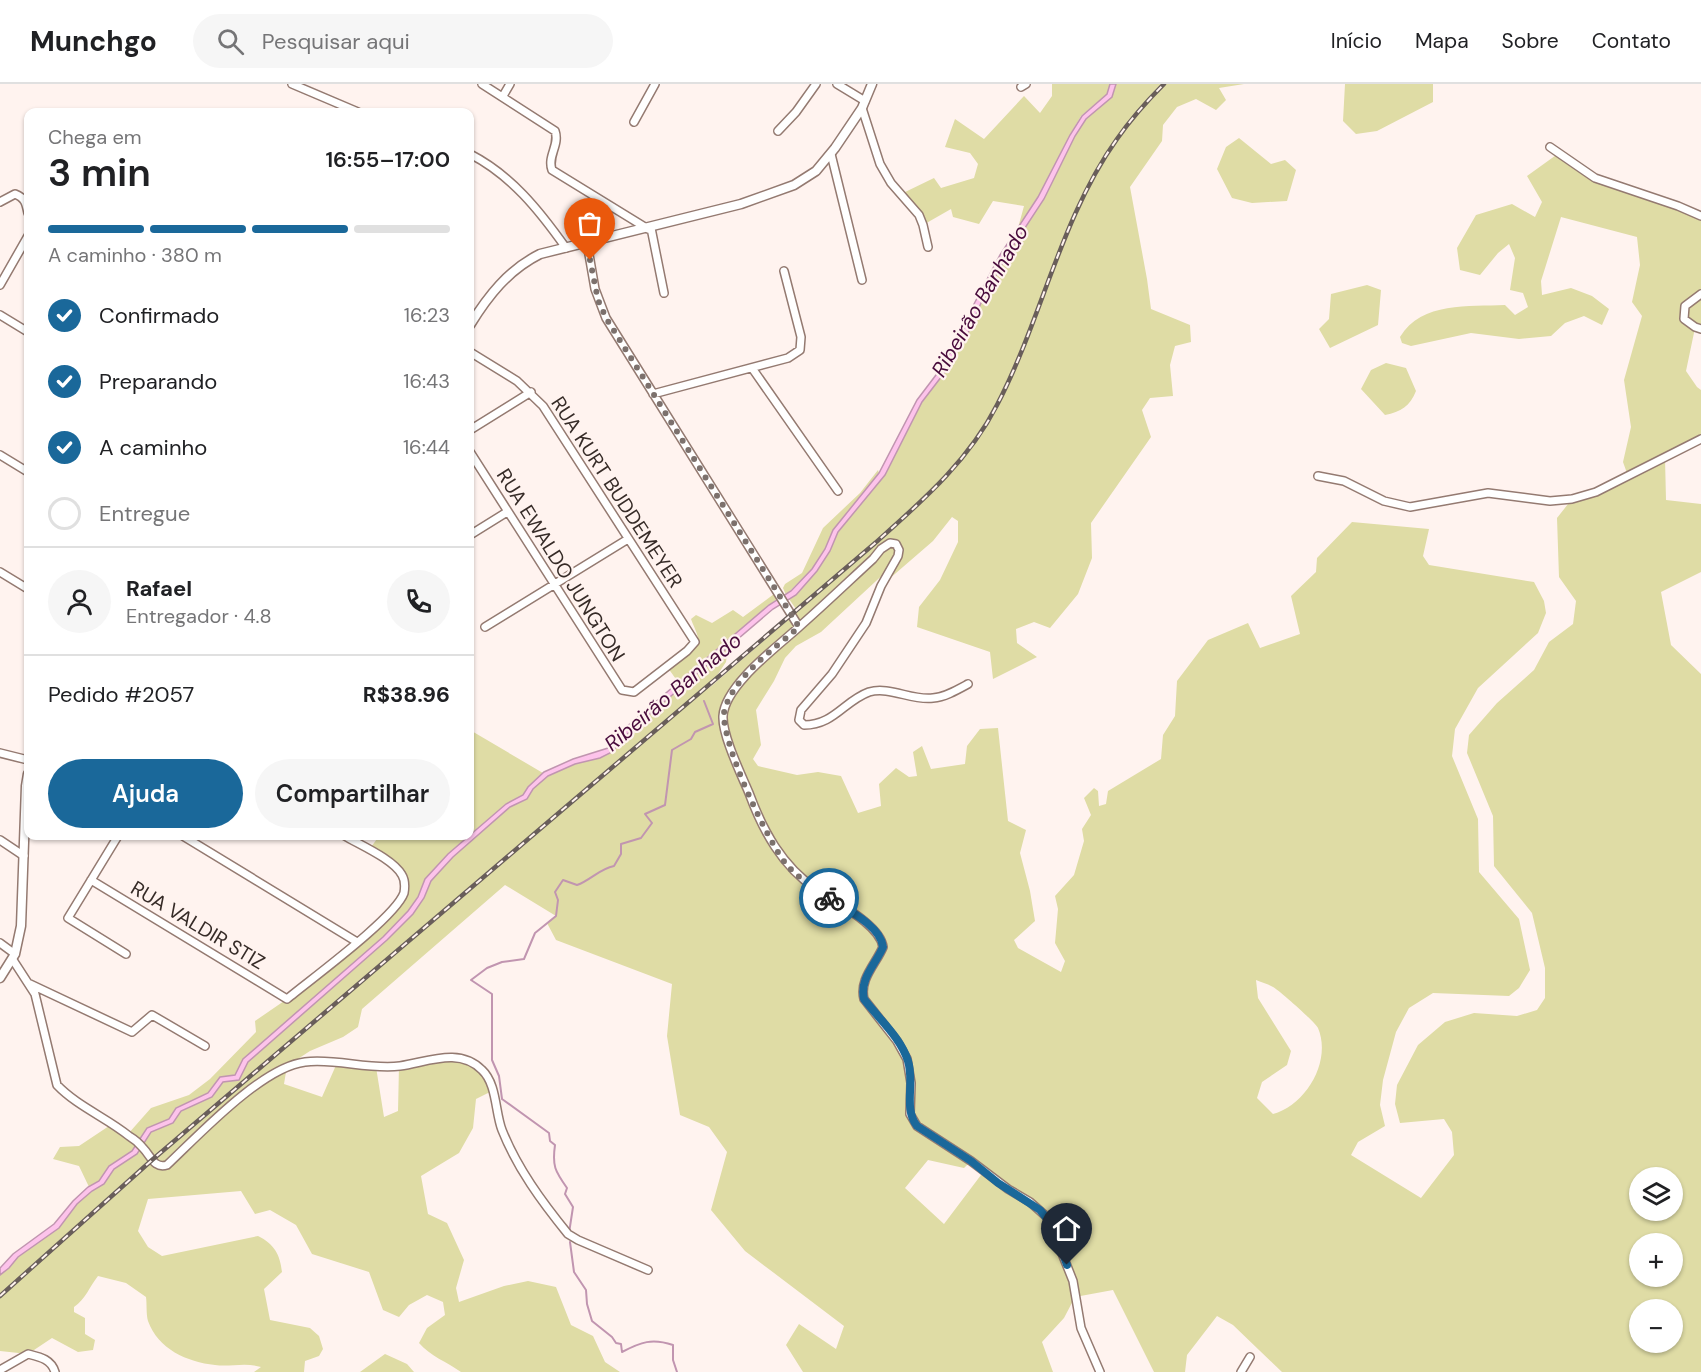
<!DOCTYPE html>
<html lang="pt">
<meta charset="utf-8">
<style>
body{margin:0;font-family:"DM Sans",sans-serif;background:#f6f6f6;color:#202124;height:100vh;display:flex;flex-direction:column;font-size:22px;white-space:nowrap}
*{box-sizing:border-box;margin:0}
p{font-size:20px;color:#757577}
.icon{flex:none;width:33px;height:33px;fill:none;stroke:currentColor;stroke-width:2;stroke-linecap:round;stroke-linejoin:round}
.map{position:relative;flex:1;overflow:hidden}
.drawer{position:absolute;left:24px;top:24px;width:450px;height:732px;display:flex;flex-direction:column;background:#fff;border-radius:12px;box-shadow:0 2px 4px #0004}
.drawer>*{flex:none}
.fabs{position:absolute;left:1629px;top:1083px;display:grid;gap:12px}
.fabs a{display:grid;place-items:center;width:54px;height:54px;border-radius:50%;background:#fff;box-shadow:0 2px 4px #0004;font-size:30px}
.pin{position:absolute;display:grid;place-items:center;width:51px;height:51px;color:#fff;margin:-62px -26px;border-radius:50% 50% 50% 0;rotate:-45deg;box-shadow:0 0 6px #0007}
.pin .icon{rotate:45deg}
.courier{position:absolute;display:grid;place-items:center;width:60px;height:60px;margin:-30px;border:4px solid #1a689a;border-radius:50%;background:#fff;color:#222;box-shadow:0 2px 8px #0007}
.overview em{font-style:normal;font-weight:600}
.overview div{display:flex;flex-direction:column-reverse}
.overview{display:flex;align-items:center;justify-content:space-between;height:102px;padding:0 24px}
h1{font-size:39px;font-weight:600;line-height:45px}
.bar{display:grid;grid-template-columns:repeat(4,1fr);gap:9px 6px;align-content:center;height:72px;padding:0 24px}
.bar i{height:8px;border-radius:4px;background:#e0e0e0}
.bar .current{background:#1a689a}
.bar p{grid-column:span 4}
.line{display:flex;align-items:center;gap:15px;padding:0 24px;border-top:2px solid #e0e0e0}
.line div{flex:1}
.round{display:grid;place-items:center;flex:none;width:63px;height:63px;border-radius:32px;background:#f6f6f6}
ol{padding:0 24px;list-style:none}
li{display:flex;align-items:center;gap:18px;height:66px}
li p{margin-inline-start:auto}
li .icon{padding:6px;border-radius:50%;background:#1a689a;color:#fff;stroke-width:4}
li:last-child{color:#757577}
li i{width:33px;height:33px;border:3px solid #e0e0e0;border-radius:50%}
.primary-button{display:flex;gap:12px;margin-top:auto;padding:12px 24px}
.primary-button a{flex:1;height:69px;border-radius:36px;background:#1a689a;color:#fff;font-size:24px;font-weight:600;line-height:69px;text-align:center}
.primary-button a+a{background:#f6f6f6;color:#202124}
header{display:flex;align-items:center;gap:36px;box-sizing:border-box;height:84px;padding:0 30px;background:#fff;border-bottom:2px solid #e0e0e0}
header strong{font-size:28px}
nav{display:flex;gap:33px;margin-inline-start:auto;font-size:21px}
.search{width:420px;height:54px;background:#f6f6f6;display:flex;align-items:center;gap:15px;box-sizing:border-box;padding:0 21px;border-radius:33px;color:#757577;font-size:22px}
.map>svg:first-child{display:block}
.green{fill:#dfdca5;fill-rule:evenodd}
.water{fill:#fdc3eb;stroke:#c195b0;stroke-width:1.5}
.lines{fill:none;stroke-linecap:round;stroke-linejoin:round}
.stream{stroke:#c195b0;stroke-width:2}
.minor-casing{stroke:#947a71;stroke-width:10}
.tertiary-casing{stroke:#947a71;stroke-width:11}
.minor{stroke:#fff;stroke-width:7}
.tertiary{stroke:#fff;stroke-width:8}
.rail-casing{stroke:#695e5a;stroke-width:4.5}
.rail{stroke:#fff3ef;stroke-width:2;stroke-dasharray:7;stroke-linecap:butt}
.done{stroke:#7c716d;stroke-width:6;stroke-dasharray:0 10.8}
.route{stroke:#1a689a;stroke-width:8}
.labels{text-anchor:middle;stroke-width:4.5;stroke-linejoin:round;paint-order:stroke}
.street-label{font-size:20px;fill:#362b27;stroke:#fff3ef}
.water-label{font-size:21px;font-style:italic;fill:#490b3c;stroke:#fff3ef}
</style>
<header>
<strong>Munchgo</strong>
<div class="search"><svg class="icon" aria-label="search" viewBox="0 0 24 24"><circle cx="10" cy="10" r="6"/><path d="M15 15l6 6"/></svg>Pesquisar aqui</div>
<nav><a>Início</a><a>Mapa</a><a>Sobre</a><a>Contato</a></nav>
</header>
<div class="map">
<svg width="1701" height="1288" viewBox="0 0 1701 1288">
<rect width="100%" height="100%" fill="#fff3ef"/>
<path class="green" d="M1052,0H1110L1107,10L1081,32L1070,51L1038,113L1018,144L1024,122L993,117L979,140L953,133L951,125L923,141L901,110L934,94L941,104L974,94L978,80L970,69L945,63L955,35L984,55L1024,12L1040,29L1052,12Z
M1116,0H1244L1219,4L1226,16L1216,26L1196,15L1177,23L1163,41L1162,57L1130,103L1147,195L1151,225L1190,241L1191,258L1175,262L1170,281L1173,312L1150,314L1142,326L1151,353L1091,439L1092,474L1078,510L1050,544L1034,538L1016,545L1017,559L1037,573L993,595L990,568L917,543L919,523L940,496L958,458V437L952,433L933,457L881,502L889,485L821,548L796,562L785,574L774,597L756,626L761,661L753,675L758,682L797,691L818,688L841,692L858,729L881,722L879,700L896,684L909,693L917,692L913,668L922,662L931,685L965,680L967,662L980,645L998,644L1008,737L1026,746L1020,769L1030,807L1035,837L1014,856L1018,864L1061,888L1065,877L1055,859L1058,825L1055,812L1074,791L1084,757L1082,745L1091,731L1084,714L1094,704L1098,707L1099,722L1106,720L1108,707L1161,675L1163,651L1175,632L1177,597L1208,556L1248,539L1260,564L1300,550L1291,512L1316,488L1317,474L1352,438L1429,445L1423,472L1429,481L1534,498L1544,517L1546,529L1538,549L1478,604L1455,645L1452,672L1478,735L1479,788L1519,835L1530,886L1519,904L1509,912L1433,909L1409,924L1396,948L1383,996L1380,1021L1385,1042L1358,1058L1351,1071L1421,1114L1454,1071L1452,1048L1444,1035L1400,1039L1395,1020L1397,1001L1418,961L1445,938L1474,929L1517,932L1537,926L1545,914V884L1532,829L1494,782L1493,732L1467,669L1469,651L1497,619L1534,586L1549,558L1573,540L1576,517L1559,493L1557,434L1572,415L1628,392L1623,378L1631,343L1624,296L1642,232L1632,218L1640,181L1637,153L1561,133L1541,197L1542,211L1571,204L1592,212L1609,225L1602,241L1584,232L1565,239L1551,252L1519,255L1471,249L1411,262L1402,259L1400,253C1422,217 1469,223 1505,221L1515,231L1528,223L1523,209L1510,206L1515,174L1509,160L1498,169L1480,191L1460,186L1457,164L1476,131L1512,120L1535,133L1542,118L1527,92L1559,69L1595,94L1701,132V245L1695,244L1686,287L1697,303L1701,306V355L1665,374L1666,416L1701,420V488L1661,508L1671,561L1701,590V1288H1282L1233,1241L1217,1232L1187,1271L1185,1288H1154L1113,1206L1075,1213L1064,1234L1042,1258L1053,1288H803L786,1261L799,1240L836,1265L844,1242L745,1167L711,1126L727,1068L709,1043L680,1031L667,952L672,900L556,856L547,839L556,832L505,801L362,925L358,943L343,953L310,967L287,982L284,1000L322,1013L337,979L376,983L384,1033L398,1027L399,982L445,973L479,983L492,1007L476,1015L473,1044L459,1069L421,1092L428,1130L447,1139L464,1176L456,1204L459,1218L504,1202L528,1197L556,1203L571,1241L593,1252L605,1278L620,1288H461C447,1278 430,1272 419,1259L427,1244L445,1231L443,1218L427,1211L409,1221L399,1233L383,1226L369,1188L312,1170L296,1141L270,1126L255,1130L241,1107L148,1115L138,1147L148,1163L162,1172L258,1152C274,1160 280,1170 282,1188L264,1205L270,1236L310,1244L319,1252L323,1265L319,1272L305,1277L304,1288H254L261,1283C245,1278 231,1283 215,1281C187,1278 158,1265 148,1237C146,1230 147,1220 146,1213L126,1199L98,1192C90,1202 85,1216 74,1223V1228L85,1234V1250L95,1256L93,1266L78,1268L52,1254L28,1270L0,1267V1188L16,1172L57,1142L90,1105L79,1082L53,1075L60,1063L79,1062L112,1040L128,1050L151,1024L189,1011L210,995L256,948L255,937L287,915L387,832L404,809L402,791L369,766L379,752H470V646L548,692L575,680L600,674L612,668L630,647L728,563L726,578L708,605L844,487L796,525L789,515L817,487L830,467L838,448L885,391L922,318L945,288L968,249L981,219L1006,173L1044,115L1075,52L1086,35L1112,13ZM1256,896C1261,898 1268,900 1273,903C1279,906 1316,939 1318,944C1332,977 1306,1021 1273,1030L1257,1014L1262,998L1287,981L1291,967L1258,914ZM928,1076L964,1084L971,1077L984,1087L944,1140L905,1104ZM1640,1094H1672V1126H1640ZM1640,1160H1672V1192H1640ZM1640,1226H1672V1258H1640Z
M1345,0H1433V18L1377,47L1356,50L1343,37Z
M1239,54L1271,80L1285,76L1296,86L1287,117L1252,119L1232,114L1217,85L1226,63Z
M1367,201L1381,206L1378,241L1330,264L1319,245L1329,235L1331,210Z
M1386,279L1406,284L1416,307C1410,322 1401,328 1385,331L1361,305L1371,286Z
M878,386L879,389L833,446L825,465L812,485L786,511L783,504L785,500L802,489L823,444L860,409Z
M774,510L778,514L678,598L668,584C677,578 700,567 698,554C697,548 693,541 691,535L696,531L712,539L733,526L743,533Z
M385,1270L407,1280L414,1288H360Z"/>
<path class="water" d="M1110,0H1116L1112,13L1086,35L1075,52L1044,115L1006,173L981,219L968,249L945,288L922,318L885,391L838,448L830,467L817,487L796,511L773,525L630,647L612,668L600,674L575,680L548,692L533,705L527,715L510,723L453,773L431,797L424,814L413,830L387,856L248,978L239,996L223,998L212,1013L181,1027L173,1039L151,1048L137,1070L114,1085L104,1100L92,1107L77,1120L59,1144L18,1173L9,1184L0,1191V1184L13,1170L54,1140L73,1117L88,1103L99,1097L109,1082L132,1067L147,1044L169,1035L176,1024L208,1009L220,993L235,991L243,975L383,853L408,827L418,813L425,795L448,770L506,720L523,711L528,703L544,688L573,675L608,664L625,644L769,521L791,507L812,485L825,465L833,446L879,389L917,316L939,287L963,248L974,220L1000,171L1038,113L1070,51L1082,32L1107,10Z"/>
<g class="lines">
<path class="stream" d="M569,1149L573,1123L565,1110L567,1104C555,1087 552,1082 555,1061L550,1057L549,1049L502,1015L499,992L492,976V910L471,896L487,884L502,878L524,875L535,849L556,832L558,816L555,808L563,796L577,801C591,796 599,785 614,782L621,770V760L641,754L652,739L645,730L665,721L672,666L691,655L695,648L713,640L704,617
M570,1158L574,1188L586,1206L587,1220L592,1237L612,1253L616,1259L621,1260L622,1268C641,1258 652,1254 673,1261V1276L677,1288"/>
<g class="minor-casing">
<path id="minor" d="M292,0L358,28
M482,0L555,47C560,61 547,72 552,86L648,145
M837,0L865,17
M1021,3L1026,0
M503,12L510,0
M862,24L880,80L891,99L919,131L923,141L928,163
M634,38L655,0
M778,47L796,28L816,0
M1550,63L1595,94L1678,122L1701,132
M470,70C511,91 539,126 566,164
M831,70L862,196
M0,118L15,110C25,114 26,119 28,129
M651,144L664,209
M587,159L595,205L606,234L799,543
M0,201L28,152
M1701,210L1685,222L1684,235L1695,243L1701,245
M0,231L28,248
M470,268L517,297L543,322L695,558L687,567L634,608L622,606L470,368
M752,284L838,407
M653,310L788,274L800,266L801,253L784,187
M470,346L531,308
M0,371L28,388
M1318,392L1344,397L1384,417L1410,423L1488,409L1550,417L1572,415L1596,408L1701,355
M470,451L507,428
M0,488L28,505
M485,543L628,455
M968,600C957,606 945,613 933,614C912,617 890,602 869,608C844,617 834,641 804,641L799,636L801,626L832,590L866,539L881,502L898,472L899,466L896,460L890,459L881,465L873,475C848,498 824,521 799,543C777,563 725,601 723,632C722,651 741,690 749,709C763,747 782,782 816,805C834,818 880,840 883,863C876,880 859,895 864,915L897,957L907,975L911,999L910,1030L917,1042L971,1077L1008,1105L1030,1118L1048,1134L1073,1197L1081,1244L1100,1288
M0,669L28,676
M118,752L68,834L126,870
M183,752L357,858
M0,756L24,772
M91,796L287,915C311,895 395,834 404,809C405,803 405,796 402,791C393,775 360,761 345,752
M0,859L15,870
M13,876L35,910L57,1001C77,1022 107,1034 129,1052C134,1055 139,1059 143,1064C151,1072 154,1085 167,1081C199,1051 262,983 305,978C336,974 368,986 400,982C428,978 459,963 482,986C497,1000 495,1028 502,1046C517,1084 542,1118 568,1150L578,1156L648,1186
M30,900L132,948L152,931L205,962
M0,1286L28,1270C40,1273 51,1275 55,1288
M1241,1288L1250,1273"/>
</g>
<g class="tertiary-casing">
<path id="tertiary" d="M470,241C488,212 508,186 540,170L741,120L794,101L816,87L835,64L862,24L872,0
M0,894L15,870L21,842L26,702L28,690"/>
</g>
<use href="#minor" class="minor"/>
<use href="#tertiary" class="tertiary"/>
<g class="rail-casing">
<path id="rail" d="M0,1212L152,1076L874,460C921,418 968,378 997,321C1042,235 1060,135 1117,55C1131,35 1147,17 1164,0"/>
</g>
<use href="#rail" class="rail"/>
</g>
<g class="lines">
<path class="done" d="M590,176L598,216L606,234L799,543C773,566 737,590 725,624C716,649 768,758 786,780C798,794 814,804 829,814"/>
<path class="route" d="M829,814C846,825 881,842 883,863C876,880 859,895 864,915C879,935 901,954 908,977C915,999 903,1024 917,1042L971,1077L998,1099L1040,1126L1053,1142L1067,1181"/>
</g>
<g class="labels">
<g class="street-label">
<text transform="translate(617 408) rotate(57)" y="7">RUA KURT BUDDEMEYER</text>
<text transform="translate(561 481) rotate(58)" y="7">RUA EWALDO JUNGTON</text>
<text transform="translate(198 841) rotate(31)" y="7">RUA VALDIR STIZ</text>
</g>
<g class="water-label">
<text transform="translate(980 217) rotate(-60)" y="7">Ribeirão Banhado</text>
<text transform="translate(673 608) rotate(-40)" y="7">Ribeirão Banhado</text>
</g>
</g>
</svg>
<div class="fabs">
<a><svg class="icon" aria-label="layers" viewBox="0 0 24 24"><path d="M12 4l9 5-9 5-9-5zM3 14l9 5 9-5"/></svg></a>
<a>+</a>
<a>−</a>
</div>
<div class="pin" style="left:590px;top:176px;background:#ea580c"><svg class="icon" aria-label="bag" viewBox="0 0 24 24"><path d="M5 8h14l-1 12H6zM9 8a3 3 0 0 1 6 0"/></svg></div>
<div class="pin" style="left:1067px;top:1181px;background:#1f2937"><svg class="icon" aria-label="home" viewBox="0 0 24 24"><path d="M3 11l9-7 9 7M6 9v11h12V9"/></svg></div>
<div class="courier" style="left:829px;top:814px"><svg class="icon" aria-label="bike" viewBox="0 0 24 24"><circle cx="6" cy="16" r="4"/><circle cx="18" cy="16" r="4"/><path d="M6 16l4-8h5l3 8M10 8l3 8H6M13 5h3"/></svg></div>
<section class="drawer">
<div class="overview"><div><h1>3 min</h1><p>Chega em</p></div><em>16:55–17:00</em></div>
<div class="bar"><i class="current"></i><i class="current"></i><i class="current"></i><i></i><p>A caminho · 380 m</p></div>
<ol>
<li><svg class="icon" aria-label="check" viewBox="0 0 24 24"><path d="M5 12l5 5 9-10"/></svg>Confirmado<p>16:23</p></li>
<li><svg class="icon" aria-label="check" viewBox="0 0 24 24"><path d="M5 12l5 5 9-10"/></svg>Preparando<p>16:43</p></li>
<li><svg class="icon" aria-label="check" viewBox="0 0 24 24"><path d="M5 12l5 5 9-10"/></svg>A caminho<p>16:44</p></li>
<li><i></i>Entregue</li>
</ol>
<div class="line" style="height:108px"><a class="round"><svg class="icon" aria-label="person" viewBox="0 0 24 24"><circle cx="12" cy="8" r="4"/><path d="M4 21q1-7 8-7t8 7"/></svg></a><div><b>Rafael</b><p>Entregador · 4.8</p></div><a class="round"><svg class="icon" aria-label="phone" viewBox="0 0 24 24"><path d="M5 4h4l2 5-3 2q2 4 5 5l2-3 5 2v4C11 20 4 13 5 4z"/></svg></a></div>
<div class="line" style="height:78px"><div>Pedido #2057</div><b>R$38.96</b></div>
<div class="primary-button"><a>Ajuda</a><a>Compartilhar</a></div>
</section>
</div>
